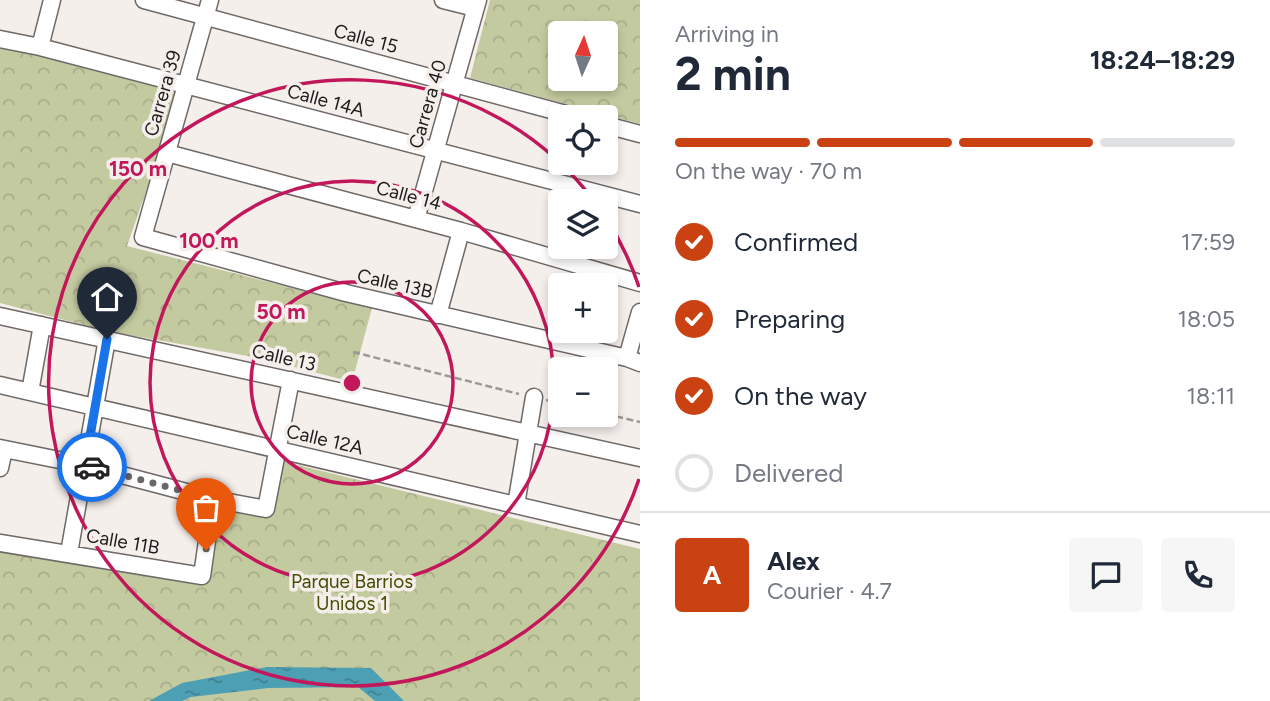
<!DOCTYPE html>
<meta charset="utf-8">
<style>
body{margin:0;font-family:Figtree,sans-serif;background:#f6f6f7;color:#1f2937;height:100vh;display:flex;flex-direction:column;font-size:26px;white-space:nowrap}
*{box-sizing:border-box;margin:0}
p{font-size:23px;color:#747a83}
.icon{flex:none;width:38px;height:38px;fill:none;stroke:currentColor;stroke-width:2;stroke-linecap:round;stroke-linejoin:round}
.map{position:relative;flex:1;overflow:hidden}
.side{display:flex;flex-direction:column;background:#fff;width:630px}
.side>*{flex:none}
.needle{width:46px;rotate:3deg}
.fabs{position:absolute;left:548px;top:21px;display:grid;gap:14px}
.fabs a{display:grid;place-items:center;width:70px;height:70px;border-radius:7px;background:#fff;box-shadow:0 4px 10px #0003;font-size:35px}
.pin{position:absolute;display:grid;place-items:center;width:60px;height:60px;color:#fff;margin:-72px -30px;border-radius:50% 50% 50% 0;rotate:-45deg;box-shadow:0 0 7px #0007}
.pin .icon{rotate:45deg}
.courier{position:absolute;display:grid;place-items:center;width:70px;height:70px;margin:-35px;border:5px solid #1a73e8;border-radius:50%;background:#fff;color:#222;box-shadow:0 2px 9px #0007}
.summary em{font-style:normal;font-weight:700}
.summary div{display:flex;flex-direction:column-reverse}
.summary{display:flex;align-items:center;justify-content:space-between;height:119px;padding:0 35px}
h1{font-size:46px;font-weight:700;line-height:52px}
.bar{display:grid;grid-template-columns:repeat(4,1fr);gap:10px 7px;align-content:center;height:84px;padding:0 35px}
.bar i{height:9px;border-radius:5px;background:#e0e1e3}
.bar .active{background:#ca4212}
.bar p{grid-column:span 4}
.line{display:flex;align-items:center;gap:18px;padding:0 35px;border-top:2px solid #e0e1e3}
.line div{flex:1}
.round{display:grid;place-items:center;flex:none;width:74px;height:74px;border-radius:7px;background:#f6f6f7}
ol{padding:0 35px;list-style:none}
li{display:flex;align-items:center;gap:21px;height:77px}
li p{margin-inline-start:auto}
li .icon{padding:7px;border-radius:50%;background:#ca4212;color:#fff;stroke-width:4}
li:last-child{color:#747a83}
li i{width:38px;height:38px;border:4px solid #e0e1e3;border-radius:50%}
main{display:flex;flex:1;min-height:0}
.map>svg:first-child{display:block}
.park{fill:url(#park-crowns);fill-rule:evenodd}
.water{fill:url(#water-ripples)}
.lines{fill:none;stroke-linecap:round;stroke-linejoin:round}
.minor-casing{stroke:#6e6966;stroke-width:19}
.path{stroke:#9d9896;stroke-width:2.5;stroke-dasharray:7 3.5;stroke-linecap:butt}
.minor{stroke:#fff;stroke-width:16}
.done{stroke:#6a6664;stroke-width:7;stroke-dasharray:0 12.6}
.route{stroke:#1a73e8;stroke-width:9}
.ring{fill:none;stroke:#c2185b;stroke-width:3.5}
.labels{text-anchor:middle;stroke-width:7;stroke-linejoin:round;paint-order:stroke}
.street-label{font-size:19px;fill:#1f1c1b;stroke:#f5efec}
.park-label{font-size:19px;fill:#474d00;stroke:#f5efec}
.centre{fill:#c2185b;stroke:#f5efec;stroke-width:3.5}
.ring-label{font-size:21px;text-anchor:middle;font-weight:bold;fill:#c2185b;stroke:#f5efec;stroke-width:7;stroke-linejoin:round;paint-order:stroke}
</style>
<main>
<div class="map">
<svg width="640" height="701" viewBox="0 0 640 701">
<defs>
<pattern id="park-crowns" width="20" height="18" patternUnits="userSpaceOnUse" patternTransform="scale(1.75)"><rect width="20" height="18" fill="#c4caa0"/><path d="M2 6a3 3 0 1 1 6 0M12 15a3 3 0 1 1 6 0" fill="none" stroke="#a8ad89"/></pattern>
<pattern id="water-ripples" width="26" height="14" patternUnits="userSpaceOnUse" patternTransform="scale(1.75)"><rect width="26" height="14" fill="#4d9fb3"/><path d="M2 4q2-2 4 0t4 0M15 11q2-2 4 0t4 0" fill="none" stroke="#3f8191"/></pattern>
</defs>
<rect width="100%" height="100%" fill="#f5efec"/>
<path class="park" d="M490,0H640V124L470,78ZM560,33H606V79H560Z
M0,43L178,89L157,160L127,246L372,308L352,382L259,358L107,331L0,303Z
M281,461L640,549V701H0V549L209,581L221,509L269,518Z"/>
<path class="water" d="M267,667L371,668L404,701H375L358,687L268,688L191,697L182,701H149L182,683Z"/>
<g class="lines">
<g class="minor-casing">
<path id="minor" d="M144,0L577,117
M210,0L143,237L346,293L627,358L640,363
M443,0L475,8
M0,39L40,47L640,204
M40,47L52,0
M606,125L640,134
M167,153L461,231L640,283
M416,219L478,0
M438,315L461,231
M0,316L640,458
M627,358L640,312
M0,385L640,534
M30,392L42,325
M0,448L84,465L213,499L266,509L291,380
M0,468L4,449
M516,505L534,397
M0,543L202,576L213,499
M69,553L107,339"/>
</g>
<path class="path" d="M353,352L519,394
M546,400L560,403
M606,414L640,422"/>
<use href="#minor" class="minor"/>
</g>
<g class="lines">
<path class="done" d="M92,467L214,499L206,550"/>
<path class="route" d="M92,467L85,465L107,339"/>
</g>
<g class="ring">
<circle cx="352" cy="383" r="101"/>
<circle cx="352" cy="383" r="202"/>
<path d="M639 479A303 303 0 1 1 594 201M606 218A303 303 0 0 1 639 287"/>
</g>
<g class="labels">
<g class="street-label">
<text transform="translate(366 38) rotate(15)" y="7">Calle 15</text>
<text transform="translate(162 93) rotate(-74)" y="7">Carrera 39</text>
<text transform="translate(326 100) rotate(15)" y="7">Calle 14A</text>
<text transform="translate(427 104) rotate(-74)" y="7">Carrera 40</text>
<text transform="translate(409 195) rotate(15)" y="7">Calle 14</text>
<text transform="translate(395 283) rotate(13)" y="7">Calle 13B</text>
<text transform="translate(284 357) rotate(13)" y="7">Calle 13</text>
<text transform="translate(325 439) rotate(13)" y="7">Calle 12A</text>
<text transform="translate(123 541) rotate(10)" y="7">Calle 11B</text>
</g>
<g class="park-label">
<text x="352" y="588">Parque Barrios<tspan x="352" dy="22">Unidos 1</tspan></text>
</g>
</g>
<circle cx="352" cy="383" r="10" class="centre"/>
<g class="ring-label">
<text x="138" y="176">150 m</text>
<text x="209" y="248">100 m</text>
<text x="281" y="319">50 m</text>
</g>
</svg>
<div class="fabs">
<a><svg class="needle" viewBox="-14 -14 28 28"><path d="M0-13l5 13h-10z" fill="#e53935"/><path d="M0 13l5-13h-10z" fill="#747a83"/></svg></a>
<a><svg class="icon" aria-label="locate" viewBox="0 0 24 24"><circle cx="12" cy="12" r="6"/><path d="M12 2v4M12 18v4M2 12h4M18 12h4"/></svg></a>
<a><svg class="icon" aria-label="layers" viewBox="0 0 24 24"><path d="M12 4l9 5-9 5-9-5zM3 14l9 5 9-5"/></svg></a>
<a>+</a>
<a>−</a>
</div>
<div class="pin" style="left:206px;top:550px;background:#ea580c"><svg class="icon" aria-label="bag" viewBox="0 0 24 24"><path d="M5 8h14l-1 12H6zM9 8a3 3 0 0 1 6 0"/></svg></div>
<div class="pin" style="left:107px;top:339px;background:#1f2937"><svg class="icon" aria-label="home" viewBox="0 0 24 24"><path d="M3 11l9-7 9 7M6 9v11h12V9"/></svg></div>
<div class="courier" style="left:92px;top:467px"><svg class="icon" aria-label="car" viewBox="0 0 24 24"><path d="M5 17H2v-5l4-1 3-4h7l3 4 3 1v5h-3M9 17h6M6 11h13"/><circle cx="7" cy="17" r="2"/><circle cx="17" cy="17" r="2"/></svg></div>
</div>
<section class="side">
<div class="summary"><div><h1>2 min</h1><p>Arriving in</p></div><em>18:24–18:29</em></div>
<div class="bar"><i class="active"></i><i class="active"></i><i class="active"></i><i></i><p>On the way · 70 m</p></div>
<ol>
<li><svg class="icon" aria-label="check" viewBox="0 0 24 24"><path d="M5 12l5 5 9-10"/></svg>Confirmed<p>17:59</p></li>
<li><svg class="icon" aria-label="check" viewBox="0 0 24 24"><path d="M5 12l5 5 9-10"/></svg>Preparing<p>18:05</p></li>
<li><svg class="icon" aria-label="check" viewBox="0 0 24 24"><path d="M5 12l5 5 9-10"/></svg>On the way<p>18:11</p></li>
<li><i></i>Delivered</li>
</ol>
<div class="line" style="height:126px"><b class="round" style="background:#ca4212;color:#fff">A</b><div><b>Alex</b><p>Courier · 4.7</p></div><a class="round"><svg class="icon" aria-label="chat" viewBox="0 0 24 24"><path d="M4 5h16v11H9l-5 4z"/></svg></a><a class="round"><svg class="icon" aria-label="phone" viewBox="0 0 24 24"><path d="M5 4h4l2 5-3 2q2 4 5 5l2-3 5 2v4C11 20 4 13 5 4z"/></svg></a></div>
</section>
</main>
